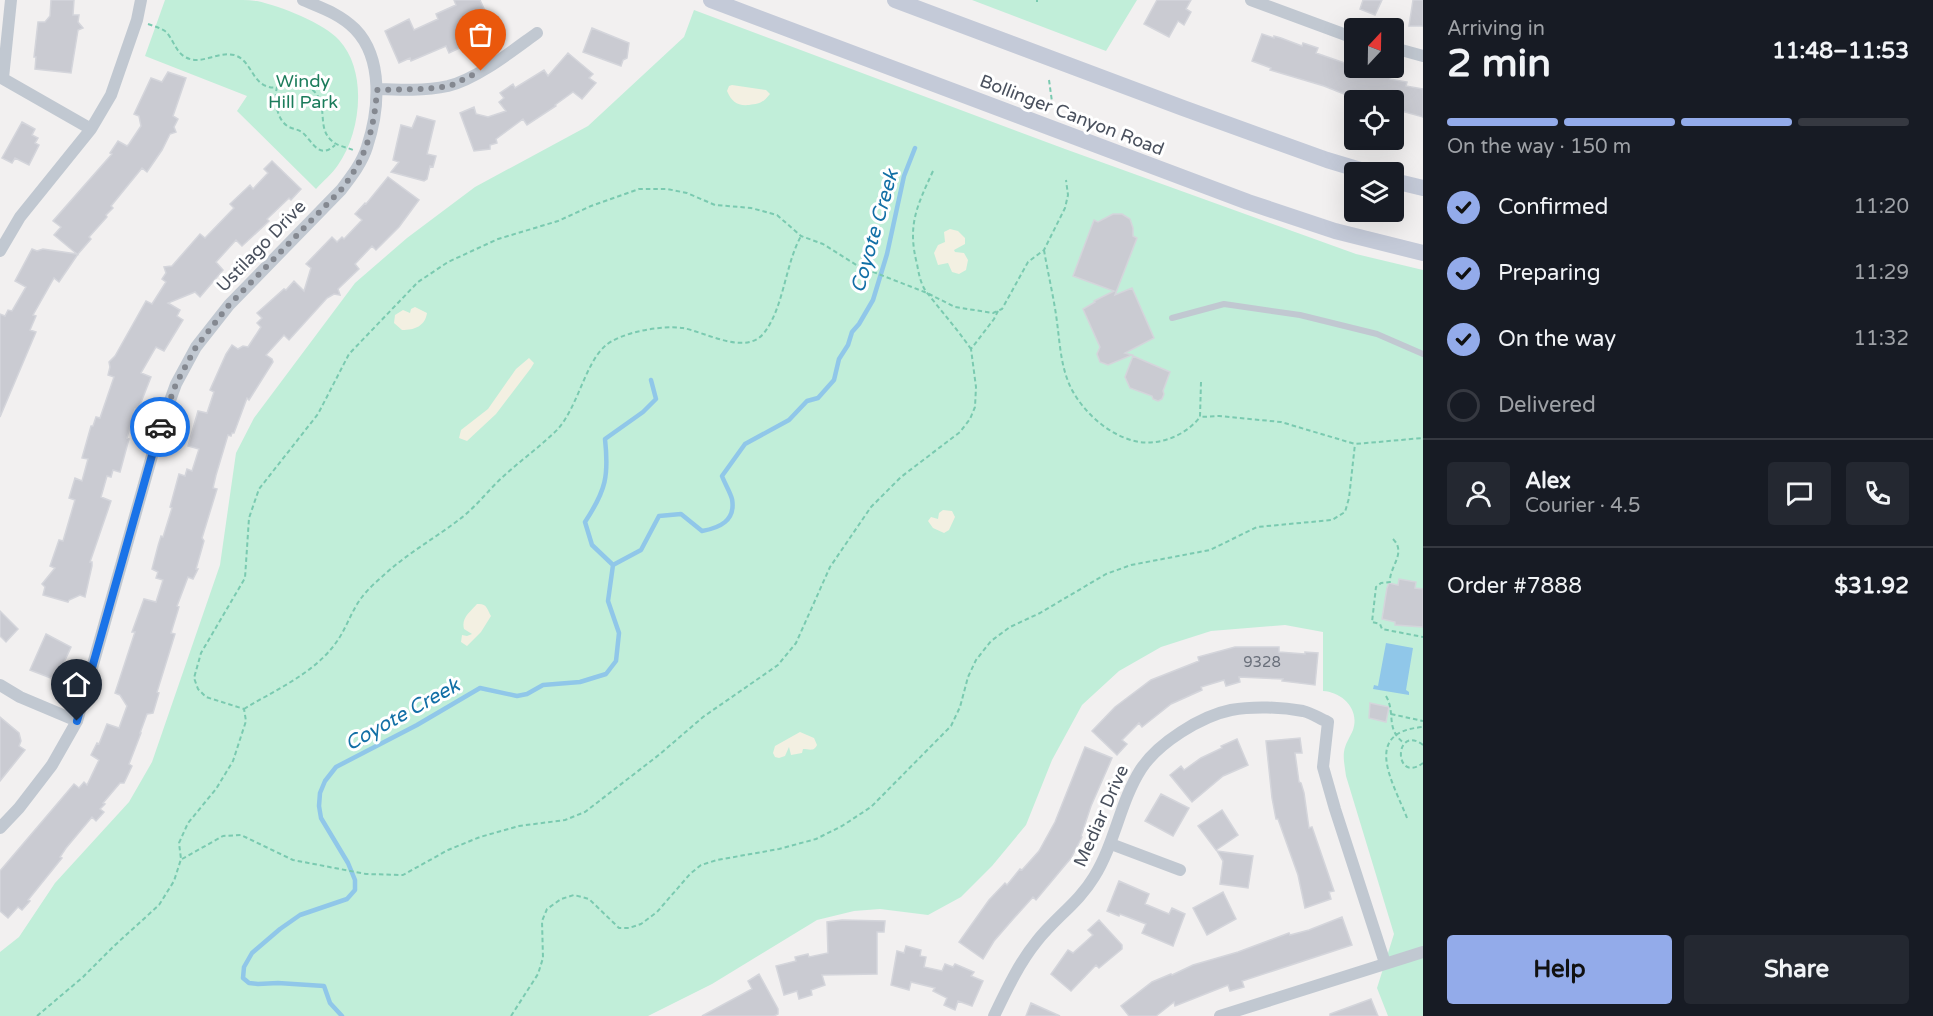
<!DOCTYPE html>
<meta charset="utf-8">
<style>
body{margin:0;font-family:"Varela Round",sans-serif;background:#242831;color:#f1f3f6;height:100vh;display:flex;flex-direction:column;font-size:22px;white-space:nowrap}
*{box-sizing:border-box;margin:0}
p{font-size:20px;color:#9ea1a6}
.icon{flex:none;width:33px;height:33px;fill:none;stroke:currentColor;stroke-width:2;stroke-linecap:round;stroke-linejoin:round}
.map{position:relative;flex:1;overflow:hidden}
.details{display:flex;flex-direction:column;background:#171b24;width:510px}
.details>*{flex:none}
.needle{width:39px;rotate:22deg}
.tools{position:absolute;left:1344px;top:18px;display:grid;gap:12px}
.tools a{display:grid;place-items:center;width:60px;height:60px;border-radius:6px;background:#171b24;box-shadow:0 6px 24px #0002;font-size:30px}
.pin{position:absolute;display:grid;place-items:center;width:51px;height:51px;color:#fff;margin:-62px -26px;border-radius:50% 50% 50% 0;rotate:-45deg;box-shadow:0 0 6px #0007}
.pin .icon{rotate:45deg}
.courier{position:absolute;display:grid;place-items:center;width:60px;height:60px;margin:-30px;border:4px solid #1a73e8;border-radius:50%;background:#fff;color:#222;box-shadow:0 2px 8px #0007}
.summary em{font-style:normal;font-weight:800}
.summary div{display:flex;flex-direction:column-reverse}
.summary{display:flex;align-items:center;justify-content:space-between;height:102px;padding:0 24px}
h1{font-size:39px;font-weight:800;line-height:45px}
.bar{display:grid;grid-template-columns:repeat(4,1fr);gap:9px 6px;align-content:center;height:72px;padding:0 24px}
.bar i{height:8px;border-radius:4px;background:#363941}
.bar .on{background:#93abea}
.bar p{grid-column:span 4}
.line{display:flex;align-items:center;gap:15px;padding:0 24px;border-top:2px solid #363941}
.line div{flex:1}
.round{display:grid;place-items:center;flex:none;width:63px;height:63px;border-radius:6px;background:#242831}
ol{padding:0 24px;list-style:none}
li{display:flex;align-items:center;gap:18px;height:66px}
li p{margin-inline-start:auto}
li .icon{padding:6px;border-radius:50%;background:#93abea;color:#111;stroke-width:4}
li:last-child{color:#9ea1a6}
li i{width:33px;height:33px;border:3px solid #363941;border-radius:50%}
.cta{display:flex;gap:12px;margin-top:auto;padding:12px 24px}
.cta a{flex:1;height:69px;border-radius:6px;background:#93abea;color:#111;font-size:24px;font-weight:800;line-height:69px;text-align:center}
.cta a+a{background:#242831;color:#f1f3f6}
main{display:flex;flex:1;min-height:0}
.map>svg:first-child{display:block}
.green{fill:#c1eed9}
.sand{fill:#f3f0e2}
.water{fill:#90c7e9}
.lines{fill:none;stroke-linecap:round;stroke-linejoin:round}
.stream{stroke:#90c7e9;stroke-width:4.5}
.building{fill:#cacbd2;stroke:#d4d5db;stroke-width:1.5}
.path{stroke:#7acab0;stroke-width:2;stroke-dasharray:4.5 3;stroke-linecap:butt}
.service{stroke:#c1c8d1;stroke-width:6}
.minor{stroke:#c1c8d1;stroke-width:12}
.secondary{stroke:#c4cad8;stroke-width:16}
.done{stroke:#848890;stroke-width:6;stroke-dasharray:0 10.8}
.route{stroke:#1a73e8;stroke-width:8}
.labels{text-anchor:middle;stroke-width:6;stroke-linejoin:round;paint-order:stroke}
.number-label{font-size:15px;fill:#696f7a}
.park-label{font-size:18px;fill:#1b7c5b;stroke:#fff}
.street-label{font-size:18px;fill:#49505d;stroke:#fff}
.water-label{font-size:20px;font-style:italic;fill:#126fa6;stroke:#fff}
</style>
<main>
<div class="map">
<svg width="1423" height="1016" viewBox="0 0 1423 1016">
<rect width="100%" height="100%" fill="#f2f0f0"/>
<path class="green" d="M165,0C187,0 208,0 230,0C238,0 249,0 257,1C280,6 324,23 339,40C368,71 361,133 338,165C332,174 323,181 316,189L237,111L247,96L145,56Z
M972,0H1137L1106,51Z
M694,10L1065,149L1356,254L1423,270V1016H1388L1377,988L1394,934L1346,776C1345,768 1343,759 1344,752C1345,744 1350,737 1353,730C1360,709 1342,692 1323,691V632L1285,625L1211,631L1161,647L1119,671L1082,705L1052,760L1026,825L992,866L961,897L928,915L880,909L854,911L817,920L712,984L648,1016H0V952L19,937L55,883L129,802L152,762L220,565L236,453L254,418L355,283L407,238L475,187L588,126L684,37Z"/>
<path class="sand" d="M732,85L766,90L770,94C763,103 759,104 749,105C737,106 732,102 727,91L729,86Z
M950,229L958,231L965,238V244L954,250L955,252L964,253L968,260L966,270L959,274L952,272L948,263L938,265L934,253L938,245L945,242L944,232Z
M415,307L427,313C425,326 415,330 402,330L394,323L395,315L403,310L410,313L411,309Z
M529,358L534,363L531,368L496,414L467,441L459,438L461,430L488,409L516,369Z
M943,510L952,511L955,517L949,530L944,533L933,528L928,521L931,517L938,519L939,513Z
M477,604C487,603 487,609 491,616L481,632L467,646L461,642L462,635L467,636L472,634L464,629C461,618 470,612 477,604Z
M800,732L814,738L817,745C814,752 809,749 803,749L802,753L791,755L789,747L785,756L779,758L775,757L773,753L775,746Z"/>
<path class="water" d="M1386,643L1413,648L1406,690L1409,692V695L1373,689L1374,685L1378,686Z"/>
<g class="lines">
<path class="stream" d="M613,565L641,550L659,516L681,514L702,531C719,528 736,521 732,499C730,492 725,484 722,476L745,444L789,420L807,401L818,398L834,380L839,359L848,345L852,332L859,324L873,300L887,254L904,176L915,148
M613,565L592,545L585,522C606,490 609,476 605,439L643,412L656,399L651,380
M342,1016L330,1003L324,986L278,983L258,984L249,983L243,978L244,967L252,953L280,929L300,915L347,899L355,890V880L348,863L321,818L319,806L320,793L325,781L336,767L417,725L480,688L517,696L527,694L543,685L580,682L606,674L616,661L619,633L608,601L613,565"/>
</g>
<path class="building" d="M51,0H74L73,15H79L78,22L83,28L78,30L71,73L35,69L36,57H34L38,22H45L50,16Z
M454,0H480L487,15L485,24L482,28L484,34L460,44L462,47L449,53L446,46L411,61L410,58L399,63L385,31L409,19L414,30L438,19L436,14L456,5Z
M1157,0H1191L1186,9L1191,12L1184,25L1178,21L1169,37L1144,24Z
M1363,0H1382L1375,15L1360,9Z
M1413,0H1423V26H1409Z
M592,28L629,43L627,58L623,60L621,66L583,52Z
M1262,34L1274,38V36L1281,38L1302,46L1303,43L1318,48L1316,53L1376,74L1377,69L1391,72L1390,79L1407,82L1406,86L1423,89V117L1394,109V100H1359L1324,86L1270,70L1271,68L1252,61Z
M568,53L593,74L589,78L596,83L582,99L573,92L555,105L556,106L527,125L523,119L496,139L497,143L490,145V149L474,151L460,113L474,107L476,114L488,117L506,111L499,102L504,98L500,93L513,84L515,88L544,70L548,76Z
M168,72L186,78L173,116L178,119L174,127L176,132L170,134L162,150L147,172L142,168L111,206L113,208L106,215L107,217L89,237L91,239L78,254L59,282L54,278L33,315L36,316L30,330L36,332L0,417V314L5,316L8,310L12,311L26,287L15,281L32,249L37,251L43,249L77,254L54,235L61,227L53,221L112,154L110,153L118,141L127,146L129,144L141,126L139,116L134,114L151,78L162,82Z
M417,116L435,121L427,154L436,156L433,167L430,166L427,179L424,181L391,172L399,162L393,160L401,125L412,128Z
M22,122L35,129L32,135L38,138L35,143L39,145L29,165L15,158L12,163L2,158Z
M272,161L301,189L291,200L289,198L267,219L269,221L242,246L236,240L216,262L223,270L200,297L195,292L168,303L180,310L177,316L183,320L164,351L156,347L141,373L151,377L138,410L135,409L127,438L129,439L120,472L113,470L111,477L107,476L101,497L111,501L90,562H92V566L85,597L80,595L69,600L68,602L43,595L45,587L42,584L55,568L50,566L59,540L63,541L75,500L69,498L75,478L82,481L88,459L82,458L91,426H93L96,417L100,418L114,377L108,375L110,367L109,362L115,356L146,301L152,304L166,282L162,279L166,273L164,267L172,266L200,234L205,238L234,208L230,204L250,185L253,189L268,173L264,169Z
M388,177L419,200L399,227L376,250L372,246L355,264L359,269L338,289L340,295L334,294L327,298L289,340L284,335L266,355L272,359L273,362L249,400L247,398L234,433H232L231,436L228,435L216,475L213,488L217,489L202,538L204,541L196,569H198L193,579L188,577L177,606L179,607L171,633L175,634L157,692L159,693L153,713L147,714L140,733H141L129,764L132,766L124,783H120L103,803L105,804L100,809L104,812L96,821L92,817L66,848L60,857L62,858L28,900L30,901L22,910L18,907L8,918L0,911V871L74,784L79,788L84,782L87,785L99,760L91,755L97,743L99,744L107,724L119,728L127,706L120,695L115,693L135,632H132L144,599L156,602L163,580L156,578L158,572L152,569L158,546L161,536L163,537L172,508L170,507L179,474L185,476L187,469L192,471L199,449L188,446L198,411L207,413L214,392L210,390L226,354L232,345L238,349L243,346L248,347L261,327L257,323L262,318L257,313L284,289L286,290L294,281L304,291L311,268L306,264L332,237L337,242L342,237L344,239L362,220L355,214L365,203L366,204Z
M1113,214H1122L1130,219L1133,228V236L1137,238L1115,295L1132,288L1154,338L1125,353L1132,355L1108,365L1100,362L1097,354L1100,347L1083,309L1095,302L1094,301L1114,291L1073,276L1094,220L1098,222Z
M1133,356L1170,372L1163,391L1164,394L1162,399L1158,401L1153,399L1152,396L1130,388L1125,377Z
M1399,579L1416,582L1415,588L1423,589V627L1395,625V622L1382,619L1387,588L1389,583L1398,585Z
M0,611L18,629L6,642L0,636Z
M46,634L71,647L56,680L30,670Z
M1235,647H1279V652L1305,654V652L1318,653L1315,685L1282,681L1283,679L1239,677L1240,682L1226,686L1224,680L1201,687L1202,690L1171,704L1142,727L1139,723L1122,740L1127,744L1117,755L1092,731L1115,707L1151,680L1199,661L1198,657Z
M1370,703L1389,707L1386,722L1369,718Z
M0,717L19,733L21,741L19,746L25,750L0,781Z
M1300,738L1302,753H1295L1299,782L1301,783L1304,793L1309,828L1312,827L1334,891L1329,892L1331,899L1305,908L1298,875L1278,819H1276L1272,798L1266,741Z
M1237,739L1248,765L1223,776L1192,802L1170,775L1181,766L1184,770L1201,758L1222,748L1221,746Z
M1085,747L1112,758L1091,806L1081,836L1082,837L1071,858L1036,900L1033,897L1014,918L994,941L983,959L959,942L989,900L1005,883L1007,885L1020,869L1022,870L1039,851L1055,822Z
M1161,794L1189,808L1173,836L1145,821Z
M1222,810L1238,835L1216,850L1198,826Z
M1217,851L1253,856L1248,888L1220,884L1223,861Z
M1119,881L1149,894L1145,904L1169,914L1172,908L1185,914L1173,946L1142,933L1146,924L1120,914L1119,916L1107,911Z
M1223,892L1236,919L1207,935L1193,908Z
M1342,917L1352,945L1242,981L1244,987L1230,991L1228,985L1175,1006L1174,1002L1156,1016H1129L1121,1006L1152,982L1171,974L1172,975L1193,965L1238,952L1289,933L1290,935L1309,930Z
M842,920L885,921L884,932H877V974L822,975L825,985L811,990L812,995L799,999L797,991L784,995L776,966L796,961L795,957L808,954L809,957L828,953L827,922Z
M1099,920L1122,945V949L1099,968L1096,965L1071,991L1051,974L1068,950L1073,953L1093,935L1088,930Z
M906,946L921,950L920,956L926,957L924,967L942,971L945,964L953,967L955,964L974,972L971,976L983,981L972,1006L958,1001L955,1010L944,1005L947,998L933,991L935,988L911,982L909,990L891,985L897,951L904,953Z
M759,974L778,1009V1014L774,1016H702L752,989L748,981Z
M1371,999L1378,1016H1330V1014Z
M1031,1003L1060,1016H1026Z"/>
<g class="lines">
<path class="path" d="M1037,0V2
M148,24C154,26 160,28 165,31C173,38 175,51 185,57C201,66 217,51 234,55C251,60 251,80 266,86C281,92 295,78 310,88C331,102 315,127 332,141C337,146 346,147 353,150
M1049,80L1053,109
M277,87C274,99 276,120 289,127C293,129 297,129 302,132C313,142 319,160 335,145
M933,171C917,206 907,225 917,264C919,275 921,286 928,294C943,313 957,329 971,349
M1044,250C1048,274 1054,298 1057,322C1060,345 1061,369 1072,390C1085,414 1111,437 1139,442C1162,445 1186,435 1200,417
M1201,382L1200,417L1219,416L1281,422L1355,444L1423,438
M1393,539C1407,553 1389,567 1390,582L1381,583L1376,587L1372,622L1380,624L1382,629L1423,637
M1386,696C1396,713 1385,729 1404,743
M244,709C275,690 313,674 335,644C346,630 351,611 362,597C368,589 377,581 385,574C409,552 439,536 465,515C480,502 492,486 507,473C524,458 542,445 558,429C578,406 585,364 605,346C621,332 662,325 683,328C705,332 746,356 764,333C784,307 785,265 801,236
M1391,714L1423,721
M1423,745C1394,723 1393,785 1423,763
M1407,818C1393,782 1361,732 1423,727
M182,859L223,836L241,835L293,860L366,874L403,875L448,850L480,837L519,826L565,820L585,812L660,754L703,717L778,665L796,643L830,567L871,507L901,477L960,432L970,419L975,407L976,387L971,349L994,319L998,311
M37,1016L83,977L114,946L159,905L174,881L181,859L179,843L188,823L216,789L233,761L246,721L244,709L206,697L198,689L194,678L201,653L245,578L249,518L259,489L318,414L349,354L418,282L448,262L498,239L558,221L591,206L639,189H667L687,193L715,205L751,208L777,215L801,236L823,244L858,266L927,293L955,307L993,313L1002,309L1028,262L1044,250L1065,208L1068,195L1066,180
M511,1016L538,974L543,958L542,921L547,909L561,899L574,895L589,899L619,928H629L641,924L657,912L690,874L701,865L717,860L779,849L816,839L842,826L871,807L951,726L960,707L968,677L976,660L991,641L1010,627L1040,613L1106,574L1131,565L1210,550L1257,527L1332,520L1345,512L1349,498L1355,444"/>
<path class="service" d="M1172,318L1224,304L1300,315L1377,334L1423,354"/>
<path class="minor" d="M1251,0L1354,38
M1394,48L1423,56
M0,77L91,129
M3,78L11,0
M377,89C400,90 425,91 448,86C477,79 512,51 537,33
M0,251L20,217L91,129L111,95L137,20L141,0
M0,685L20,697L77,721
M0,828L19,808L52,765L77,721L159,431L176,384L196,347L229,305L341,190C351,177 362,163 367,147C379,111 384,59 355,29C340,14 322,8 303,0
M1111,844L1180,870
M994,1016C1006,991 1019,963 1037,941C1055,918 1079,902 1094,877C1115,843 1120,802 1141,769C1158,743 1201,716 1231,710C1253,706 1281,707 1303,711C1312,713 1320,719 1328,722L1323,767L1335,809L1385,963
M1220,1016L1423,952"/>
<path class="secondary" d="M711,0L1248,202L1335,231L1423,253
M895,0L1183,108L1327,160L1367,172
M1394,181L1423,188"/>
</g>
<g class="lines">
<path class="done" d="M160,427L176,384L196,347L229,305L341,190C366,158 374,130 377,90L425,89L450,86L481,71"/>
<path class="route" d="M77,721L160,427"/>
</g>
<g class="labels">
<g class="number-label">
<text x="1262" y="667">9328</text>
</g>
<g class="park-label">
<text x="303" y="87">Windy<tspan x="303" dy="21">Hill Park</tspan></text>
</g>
<g class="street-label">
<text transform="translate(1072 115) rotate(21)" y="6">Bollinger Canyon Road</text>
<text transform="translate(261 246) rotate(-46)" y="6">Ustilago Drive</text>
<text transform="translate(1101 816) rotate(-66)" y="6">Mediar Drive</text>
</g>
<g class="water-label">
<text transform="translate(874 231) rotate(-74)" y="7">Coyote Creek</text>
<text transform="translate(402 714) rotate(-29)" y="7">Coyote Creek</text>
</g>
</g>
</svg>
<div class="tools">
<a><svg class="needle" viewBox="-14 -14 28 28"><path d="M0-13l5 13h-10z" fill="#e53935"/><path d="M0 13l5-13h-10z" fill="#9ea1a6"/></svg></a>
<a><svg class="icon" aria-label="locate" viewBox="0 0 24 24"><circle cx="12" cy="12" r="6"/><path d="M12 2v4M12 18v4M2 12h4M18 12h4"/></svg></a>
<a><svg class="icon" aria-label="layers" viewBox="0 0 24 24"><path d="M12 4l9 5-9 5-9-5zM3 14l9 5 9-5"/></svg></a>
</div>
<div class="pin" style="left:481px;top:71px;background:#ea580c"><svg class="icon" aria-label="bag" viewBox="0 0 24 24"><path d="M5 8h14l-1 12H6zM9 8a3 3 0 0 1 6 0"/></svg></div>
<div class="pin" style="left:77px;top:721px;background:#1f2937"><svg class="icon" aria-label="home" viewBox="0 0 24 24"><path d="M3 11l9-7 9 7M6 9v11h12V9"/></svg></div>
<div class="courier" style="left:160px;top:427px"><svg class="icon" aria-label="car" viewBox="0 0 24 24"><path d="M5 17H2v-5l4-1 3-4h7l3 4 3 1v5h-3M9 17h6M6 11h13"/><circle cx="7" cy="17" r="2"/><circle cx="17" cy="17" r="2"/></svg></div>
</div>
<section class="details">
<div class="summary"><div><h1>2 min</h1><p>Arriving in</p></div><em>11:48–11:53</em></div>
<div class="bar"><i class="on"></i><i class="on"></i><i class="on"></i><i></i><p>On the way · 150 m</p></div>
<ol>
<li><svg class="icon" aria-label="check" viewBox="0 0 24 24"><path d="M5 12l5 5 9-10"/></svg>Confirmed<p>11:20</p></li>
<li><svg class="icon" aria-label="check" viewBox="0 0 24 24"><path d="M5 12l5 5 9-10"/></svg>Preparing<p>11:29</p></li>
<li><svg class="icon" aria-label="check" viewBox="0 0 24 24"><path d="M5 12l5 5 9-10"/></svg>On the way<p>11:32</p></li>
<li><i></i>Delivered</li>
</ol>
<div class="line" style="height:108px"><a class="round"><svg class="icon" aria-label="person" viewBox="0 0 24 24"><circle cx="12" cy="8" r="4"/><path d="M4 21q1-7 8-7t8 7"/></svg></a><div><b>Alex</b><p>Courier · 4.5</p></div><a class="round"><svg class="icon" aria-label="chat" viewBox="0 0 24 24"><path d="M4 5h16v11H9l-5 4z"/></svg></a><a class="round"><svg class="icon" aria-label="phone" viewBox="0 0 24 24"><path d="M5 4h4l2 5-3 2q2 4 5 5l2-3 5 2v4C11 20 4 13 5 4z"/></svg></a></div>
<div class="line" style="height:78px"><div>Order #7888</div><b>$31.92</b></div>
<div class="cta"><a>Help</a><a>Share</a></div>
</section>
</main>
